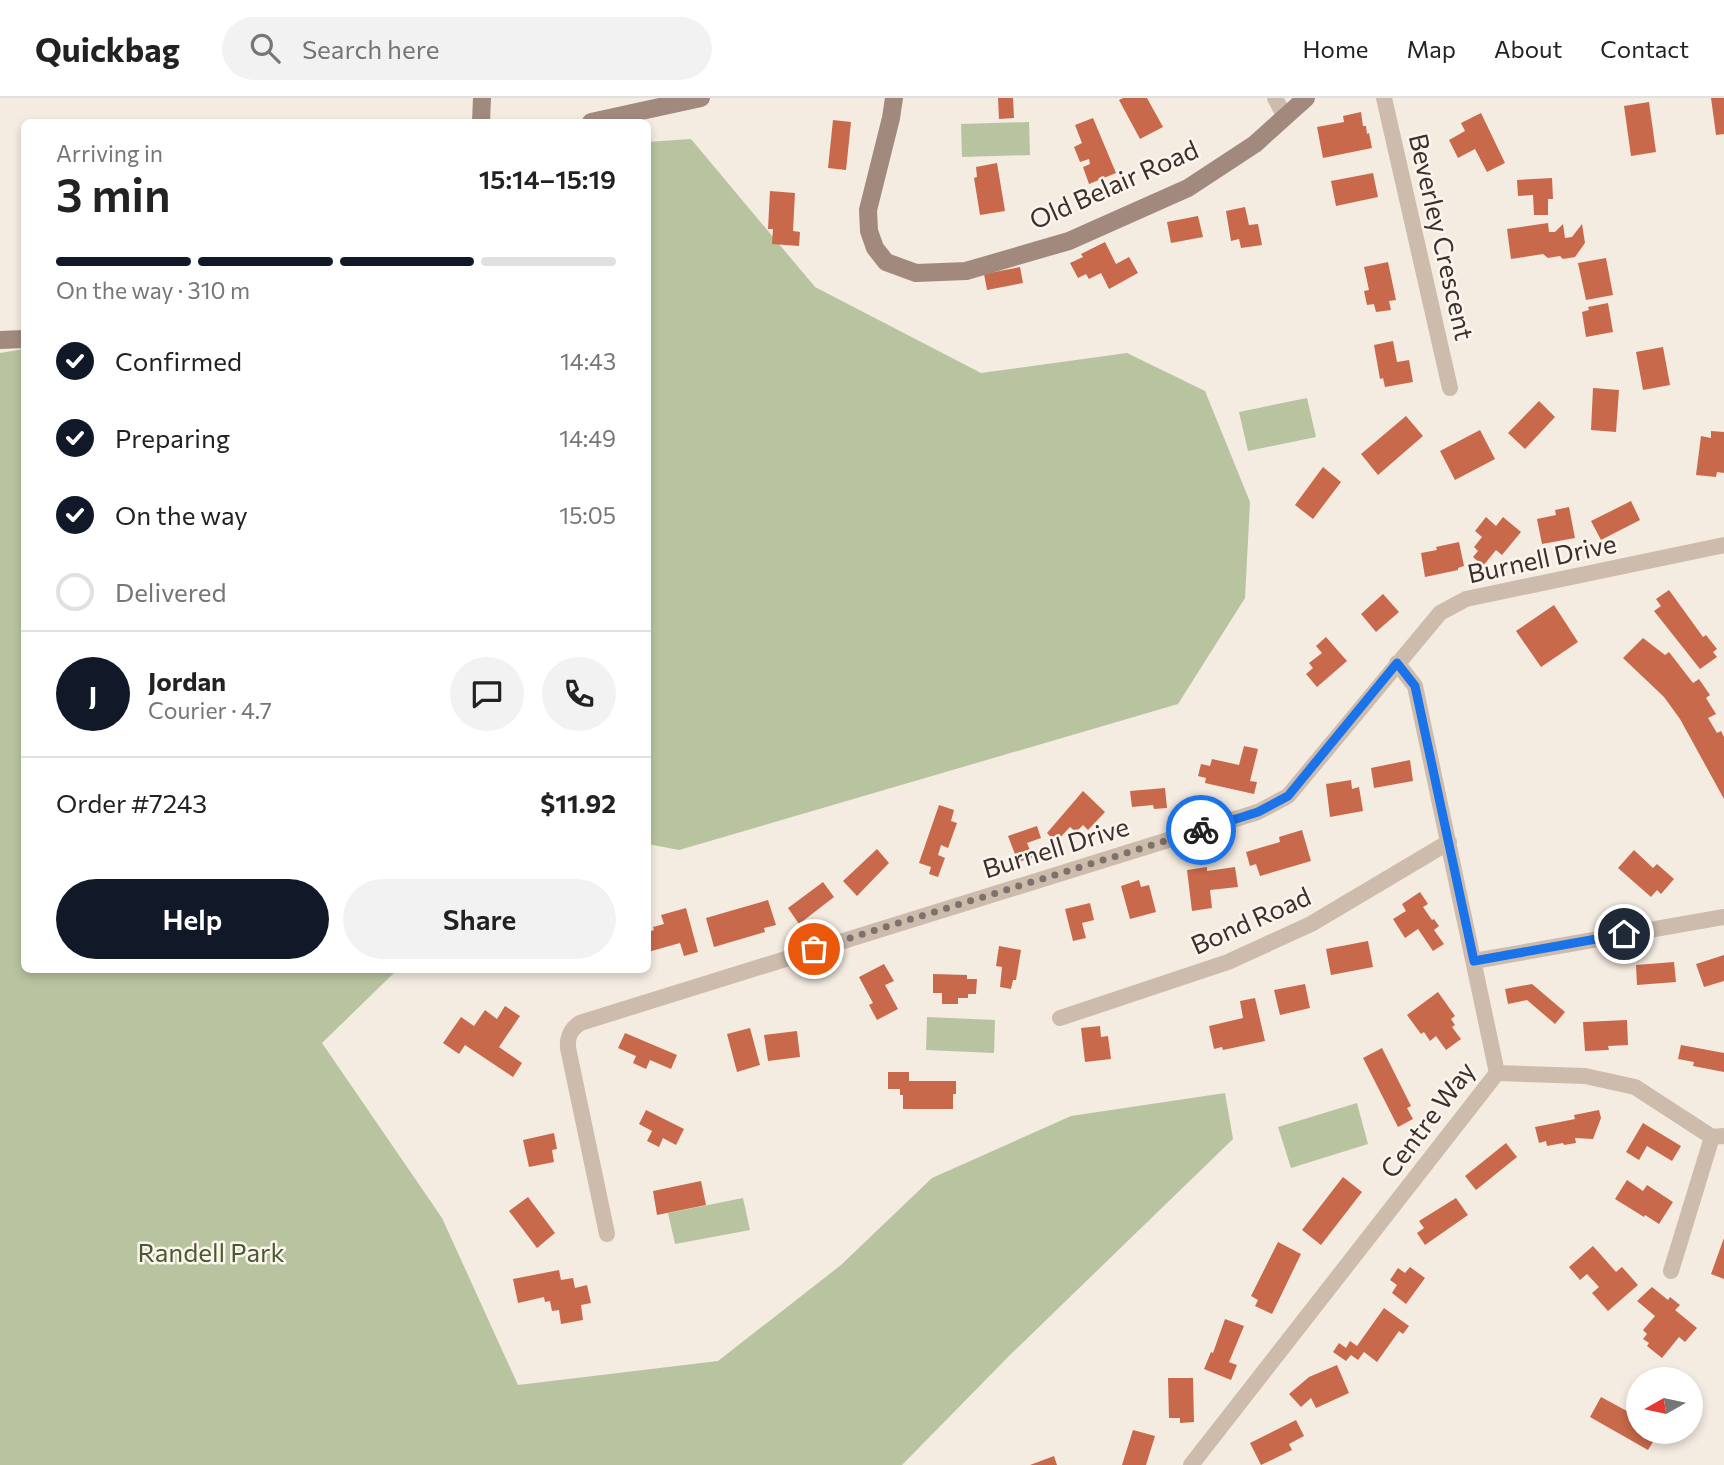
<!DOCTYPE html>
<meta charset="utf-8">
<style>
body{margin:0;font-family:Commissioner,sans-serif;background:#f2f2f2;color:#222;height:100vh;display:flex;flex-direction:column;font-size:26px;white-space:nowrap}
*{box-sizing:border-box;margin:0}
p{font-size:23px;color:#767676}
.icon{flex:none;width:38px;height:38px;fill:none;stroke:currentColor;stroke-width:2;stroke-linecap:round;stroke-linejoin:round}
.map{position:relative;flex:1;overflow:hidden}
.panel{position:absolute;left:21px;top:21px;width:630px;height:854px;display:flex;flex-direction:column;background:#fff;border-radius:10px;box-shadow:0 4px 10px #0003}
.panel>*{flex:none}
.needle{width:46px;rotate:261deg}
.controls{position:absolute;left:1626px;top:1269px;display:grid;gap:14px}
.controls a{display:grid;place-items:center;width:77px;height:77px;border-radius:50%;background:#fff;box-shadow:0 4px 10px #0003;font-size:35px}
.pin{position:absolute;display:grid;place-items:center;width:60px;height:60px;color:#fff;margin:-30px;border:4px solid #fff;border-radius:50%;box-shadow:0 2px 7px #0007}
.courier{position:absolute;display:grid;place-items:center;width:70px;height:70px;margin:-35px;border:5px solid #1a73e8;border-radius:50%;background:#fff;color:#222;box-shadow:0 2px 9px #0007}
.head em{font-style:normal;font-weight:600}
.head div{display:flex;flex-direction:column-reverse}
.head{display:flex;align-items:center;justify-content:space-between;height:119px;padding:0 35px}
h1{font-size:46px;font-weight:600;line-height:52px}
.bar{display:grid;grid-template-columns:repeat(4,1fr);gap:10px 7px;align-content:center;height:84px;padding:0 35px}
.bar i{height:9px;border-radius:5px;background:#e0e0e0}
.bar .current{background:#111827}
.bar p{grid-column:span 4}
.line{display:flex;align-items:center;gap:18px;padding:0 35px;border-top:2px solid #e0e0e0}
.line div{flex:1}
.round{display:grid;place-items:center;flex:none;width:74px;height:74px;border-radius:37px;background:#f2f2f2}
ol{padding:0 35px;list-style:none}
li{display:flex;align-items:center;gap:21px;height:77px}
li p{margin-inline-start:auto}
li .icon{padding:7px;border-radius:50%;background:#111827;color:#fff;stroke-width:4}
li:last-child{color:#767676}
li i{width:38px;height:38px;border:4px solid #e0e0e0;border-radius:50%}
.action{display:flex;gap:14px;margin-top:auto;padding:14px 35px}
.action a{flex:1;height:80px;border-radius:42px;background:#111827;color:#fff;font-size:28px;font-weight:600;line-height:80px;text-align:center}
.action a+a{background:#f2f2f2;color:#222}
header{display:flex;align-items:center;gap:42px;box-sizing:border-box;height:98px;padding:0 35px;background:#fff;border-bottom:2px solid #e0e0e0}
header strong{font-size:33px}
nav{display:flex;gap:38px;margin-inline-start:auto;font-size:24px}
.search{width:490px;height:63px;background:#f2f2f2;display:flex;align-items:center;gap:18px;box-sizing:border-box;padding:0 24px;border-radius:38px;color:#767676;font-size:26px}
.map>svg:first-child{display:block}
.green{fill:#b8c4a0}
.building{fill:#c8694b}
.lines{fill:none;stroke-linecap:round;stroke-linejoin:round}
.street{stroke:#cdbbac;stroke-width:16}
.secondary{stroke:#a18a7d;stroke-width:18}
.done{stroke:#7c716b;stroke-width:7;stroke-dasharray:0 12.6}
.route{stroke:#1a73e8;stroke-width:9}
.labels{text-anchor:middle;stroke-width:5;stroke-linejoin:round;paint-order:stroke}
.street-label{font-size:26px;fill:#3b302b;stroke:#fbf5ee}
.park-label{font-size:26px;fill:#4a5a2e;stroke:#fbf5ee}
</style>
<header>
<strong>Quickbag</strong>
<div class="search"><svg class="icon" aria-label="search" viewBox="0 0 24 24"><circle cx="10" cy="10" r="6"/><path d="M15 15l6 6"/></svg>Search here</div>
<nav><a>Home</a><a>Map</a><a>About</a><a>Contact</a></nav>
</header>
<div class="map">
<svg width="1724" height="1367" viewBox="0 0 1724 1367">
<rect width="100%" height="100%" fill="#f4ebe1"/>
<path class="green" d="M1029,24L1030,57L962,59L961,26Z
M691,41L815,189L981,275L1127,255L1205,293L1250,404L1245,500L1178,606L679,752L648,746V44Z
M24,251V872H397L322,945L442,1120L518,1287L718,1263L841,1167L932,1080L1071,1018L1225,995L1233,1041L1010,1257L902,1367H0V255Z
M1307,300L1316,339L1248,353L1239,314Z
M927,919L995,922L994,955L926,952Z
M1357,1005L1368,1046L1291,1070L1278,1029Z
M743,1100L750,1132L675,1146L668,1115Z"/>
<path class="building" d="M998,0H1013L1014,20L999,21Z
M1123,0H1147L1163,29L1140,41L1119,2Z
M1711,0H1724V36L1716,37Z
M1649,4L1656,54L1631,58L1624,8Z
M1361,14L1363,28H1366L1367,36L1369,35L1372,50L1323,60L1317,29L1344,24L1343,18Z
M1481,15L1505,65L1487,74L1475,51L1458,60L1449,42L1465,33L1461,25Z
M1093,20L1116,75L1089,86L1083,69L1090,66L1089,61L1080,64L1074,49L1082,45L1075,27Z
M833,22L851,24L846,72L828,70Z
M997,65L1005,113L980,117L974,80L977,79L976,69Z
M1373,75L1378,99L1336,108L1331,83Z
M1552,80L1553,101H1548V117H1534L1533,97L1518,98L1517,82Z
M770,93L795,95L793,133L800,134L799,148L772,146L773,131H768Z
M1245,109L1249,127L1258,126L1262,147L1241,150L1239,141L1231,143L1226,113Z
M1198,118L1203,139L1171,145L1167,124Z
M1548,125L1549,134H1555L1563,126L1565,140L1572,139L1582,126L1585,145L1575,159L1563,161L1560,158L1548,160L1543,156L1511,161L1507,131Z
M1105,144L1116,166L1129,159L1138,175L1109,191L1101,175L1089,181L1086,176L1078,180L1070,165L1083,159L1081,156Z
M1606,160L1613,197L1586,202L1578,165Z
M1388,164L1396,202L1389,203L1391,212L1376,214L1374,206L1367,207L1364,193L1369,192L1364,169Z
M1020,169L1023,185L987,192L984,176Z
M1608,205L1613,234L1586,239L1582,214L1589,212L1588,209Z
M1393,243L1397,264L1409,262L1413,284L1385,289L1383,280L1380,281L1374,247Z
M1663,249L1670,287L1643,292L1636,254Z
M1593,290L1619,292L1616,334L1591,332Z
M1539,303L1555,319L1525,351L1508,335Z
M1406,318L1423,338L1378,377L1361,356Z
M1480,332L1495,361L1455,382L1440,353Z
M1711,333L1724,334V375L1717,374L1716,379L1696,377L1701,338L1711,340Z
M1323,369L1341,384L1313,421L1295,407Z
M1631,403L1640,422L1601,442L1591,423Z
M1569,409L1575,440L1542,446L1537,421L1556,417L1555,412Z
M1486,419L1496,428L1503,419L1521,434L1502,457L1496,452L1483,468L1473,459L1478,453L1474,449L1482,439L1475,433Z
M1459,444L1464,468L1458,470V472L1425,479L1421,455L1437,452L1436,449Z
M1669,492L1703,539L1706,537L1717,551L1713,554L1717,559L1700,571L1654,513L1661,508L1656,501Z
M1383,496L1399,514L1376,534L1361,516Z
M1554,507L1578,544L1541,569L1516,533Z
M1326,539L1347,563L1317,589L1306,576L1313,570L1309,565L1322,555L1316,548Z
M1643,540L1665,557L1669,554L1693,585L1699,581L1710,597L1706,600L1716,616L1708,620L1717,635L1721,633L1724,639V701L1680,621L1664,599L1623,560Z
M1244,648L1258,651L1250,683L1257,684L1254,696L1205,685L1206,680L1198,678L1201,666L1210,668L1212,661L1239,667Z
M1410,662L1413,683L1374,690L1371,670Z
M1351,682L1352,691L1359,689L1363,713L1330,719L1326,686Z
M1165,690L1167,710L1154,711L1153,707L1132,709L1130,693Z
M1083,693L1105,714L1088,732L1083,727L1076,734L1070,729L1056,744L1047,735Z
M939,707L954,712L951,723L957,725L948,750L941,747L938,757L945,760L938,779L929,776L931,769L919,765Z
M1037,728L1041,740L1027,745L1033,759L1018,764L1008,738Z
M1302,732L1311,763L1260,778L1256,766L1250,768L1246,754L1280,744L1279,739Z
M877,751L889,765L857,798L843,783Z
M1634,752L1653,770L1657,766L1674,781L1661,796L1657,792L1651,799L1618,770Z
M1207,769V773L1235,769L1238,789L1210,792L1212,810L1192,813L1187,772Z
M1139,782L1141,789L1149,787L1156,814L1130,821L1121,788Z
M823,784L834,799L799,826L788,810Z
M1420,794L1428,806L1423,809L1432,822L1434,821L1439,828L1434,832L1444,846L1433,853L1418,831L1405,840L1393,821L1406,813L1402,806Z
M768,802L776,827L764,830L765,834L714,849L706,820Z
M1090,805L1094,822L1082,825L1086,840L1073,843L1065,811Z
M686,810L698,854L684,858L680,845L648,854V834L654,832L653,829L664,826L661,817Z
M1368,843L1373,869L1331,877L1326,851Z
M999,848L1021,852L1016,882H1013L1011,891L1000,889L1002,869L996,868Z
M1724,857V883L1704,889L1696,866Z
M1674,864L1676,884L1637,887L1636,867Z
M884,866L894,883L885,887L898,911L877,922L869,907L873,905L859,879Z
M933,876L967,877V881H977L976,896H968V900H958V906H942V895H933Z
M1305,886L1310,910L1280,917L1274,892Z
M1532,886L1565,914L1555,926L1527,902L1508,906L1505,891Z
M1438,894L1455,918L1451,921L1455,927L1452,929L1461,941L1446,952L1436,938L1430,943L1424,934L1421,936L1407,917Z
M1255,900L1265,943L1223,952L1222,949L1214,951L1209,928L1243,920L1240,903Z
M505,908L520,918L499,949L522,965L513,979L465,947L459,956L443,945L461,919L474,928L485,912L497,921Z
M1627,922L1628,947L1608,948L1609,952L1585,953L1583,924Z
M1100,928L1101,939L1108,938L1111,961L1085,964L1081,930Z
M750,930L760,967L737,974L727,936Z
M797,933L800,959L768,963L764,937Z
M625,935L677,957L671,971L650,962L646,971L633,965L636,958L618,950Z
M1681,947L1724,955V974L1693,968L1694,964L1678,961Z
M1382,950L1411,1008L1407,1010L1413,1021L1398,1029L1363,960Z
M888,974H909V983H956V996H953V1011H903V997H900V991H888Z
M646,1012L684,1031L676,1047L663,1040L659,1049L647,1043L652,1033L639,1026Z
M1599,1012L1601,1020L1593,1041L1575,1040L1576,1045L1564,1047L1563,1045L1547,1048L1546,1043L1539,1045L1535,1029L1575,1021L1574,1017Z
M1643,1025L1681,1048L1672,1063L1647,1048L1639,1062L1626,1054Z
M554,1035L557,1051L552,1052L554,1064L529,1069L523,1042Z
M1506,1045L1517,1059L1476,1092L1465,1078Z
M1343,1079L1362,1094L1321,1147L1302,1132Z
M1627,1082L1643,1093L1647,1087L1673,1104L1659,1126L1645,1117L1644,1119L1615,1101Z
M701,1083L706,1107L657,1117L653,1093Z
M528,1099L555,1135L537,1150L509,1113Z
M1456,1100L1468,1117L1425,1147L1417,1135L1424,1130L1419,1123Z
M1724,1140V1181L1711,1176Z
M1278,1144L1301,1156L1272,1216L1255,1208L1258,1202L1251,1198Z
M1593,1148L1616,1174L1622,1169L1638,1187L1608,1213L1592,1195L1599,1189L1587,1176L1580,1182L1569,1169Z
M1410,1169L1425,1180L1406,1206L1392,1195L1397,1187L1390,1182L1398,1170L1405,1175Z
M559,1172L561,1182L573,1180L575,1190L587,1187L591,1205L581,1207L583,1222L561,1226L559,1212L552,1213L550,1203L545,1204L544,1199L518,1205L513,1181Z
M1652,1189L1668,1202L1670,1199L1680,1207L1675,1212L1697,1230L1685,1244L1679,1239L1662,1260L1647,1248L1649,1245L1643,1241L1647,1236L1643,1232L1655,1218L1637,1203Z
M1384,1210L1409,1228L1403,1236L1399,1233L1377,1264L1364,1254L1358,1262L1351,1257L1346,1263L1333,1254L1339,1245L1346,1250L1350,1243L1357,1248Z
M1225,1221L1244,1228L1229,1264L1237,1267L1231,1282L1204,1271L1211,1254L1213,1255Z
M1337,1267L1349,1295L1316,1310L1311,1300L1301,1309L1289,1296L1309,1279Z
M1168,1280H1193L1194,1324L1180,1325V1320H1169Z
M1601,1299L1638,1319V1334H1659L1648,1352L1590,1319Z
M1296,1322L1304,1338L1289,1346L1292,1352L1261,1367L1250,1345Z
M1133,1332L1155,1338L1146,1367H1122Z
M1054,1358L1057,1367H1030Z"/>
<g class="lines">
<path class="street" d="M1275,0L1285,19
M1384,0L1450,290
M1474,863L1724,819
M1060,920L1228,864L1311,826L1449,744
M1497,975L1585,978L1635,989L1712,1039L1724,1038
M607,1136L568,950C567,938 571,931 580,925L1258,714L1288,698L1440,515L1466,501L1724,447
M1671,1173L1712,1039
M1191,1367L1497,975L1415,588L1397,565"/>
<path class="secondary" d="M894,0L891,20L868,112L869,133L875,150L886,164L916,175L966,173L1069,143L1188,90L1255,46L1306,0
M481,24L482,0
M591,24L701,0
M0,242L24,241"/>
</g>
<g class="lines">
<path class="done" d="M814,851L1201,732"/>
<path class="route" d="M1201,732L1258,714L1288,698L1397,565L1415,588L1474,863L1624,836"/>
</g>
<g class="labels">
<g class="street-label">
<text transform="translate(1114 87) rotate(-24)" y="9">Old Belair Road</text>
<text transform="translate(1441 139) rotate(77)" y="9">Beverley Crescent</text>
<text transform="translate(1542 461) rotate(-12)" y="9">Burnell Drive</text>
<text transform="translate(1056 750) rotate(-17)" y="9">Burnell Drive</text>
<text transform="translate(1251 823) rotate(-24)" y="9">Bond Road</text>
<text transform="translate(1428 1022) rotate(-53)" y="9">Centre Way</text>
</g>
<g class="park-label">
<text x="211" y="1164">Randell Park</text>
</g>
</g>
</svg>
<div class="controls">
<a><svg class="needle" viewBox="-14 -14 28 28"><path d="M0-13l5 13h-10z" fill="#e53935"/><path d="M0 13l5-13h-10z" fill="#767676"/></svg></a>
</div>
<div class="pin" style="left:814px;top:851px;background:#ea580c"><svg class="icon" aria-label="bag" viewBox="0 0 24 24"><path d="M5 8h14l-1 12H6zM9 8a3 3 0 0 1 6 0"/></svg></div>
<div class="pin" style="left:1624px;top:836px;background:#1f2937"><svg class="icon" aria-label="home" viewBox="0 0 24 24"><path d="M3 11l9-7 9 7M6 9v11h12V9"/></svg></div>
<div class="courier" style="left:1201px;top:732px"><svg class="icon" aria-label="bike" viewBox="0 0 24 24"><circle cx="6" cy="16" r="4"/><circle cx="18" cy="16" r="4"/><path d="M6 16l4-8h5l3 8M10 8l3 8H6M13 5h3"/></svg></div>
<section class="panel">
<div class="head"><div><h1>3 min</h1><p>Arriving in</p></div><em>15:14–15:19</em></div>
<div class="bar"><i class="current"></i><i class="current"></i><i class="current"></i><i></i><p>On the way · 310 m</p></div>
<ol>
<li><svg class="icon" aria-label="check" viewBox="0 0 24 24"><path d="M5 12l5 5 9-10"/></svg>Confirmed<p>14:43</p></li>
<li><svg class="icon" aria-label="check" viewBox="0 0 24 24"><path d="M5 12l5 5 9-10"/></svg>Preparing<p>14:49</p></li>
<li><svg class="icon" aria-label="check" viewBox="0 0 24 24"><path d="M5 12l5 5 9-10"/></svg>On the way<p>15:05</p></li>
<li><i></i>Delivered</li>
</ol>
<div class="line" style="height:126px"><b class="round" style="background:#111827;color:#fff">J</b><div><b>Jordan</b><p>Courier · 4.7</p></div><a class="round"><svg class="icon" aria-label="chat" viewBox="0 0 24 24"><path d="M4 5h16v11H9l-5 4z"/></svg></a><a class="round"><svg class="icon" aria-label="phone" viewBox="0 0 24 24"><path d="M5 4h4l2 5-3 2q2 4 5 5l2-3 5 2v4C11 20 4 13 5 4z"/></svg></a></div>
<div class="line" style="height:91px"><div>Order #7243</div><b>$11.92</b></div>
<div class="action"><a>Help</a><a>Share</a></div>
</section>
</div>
